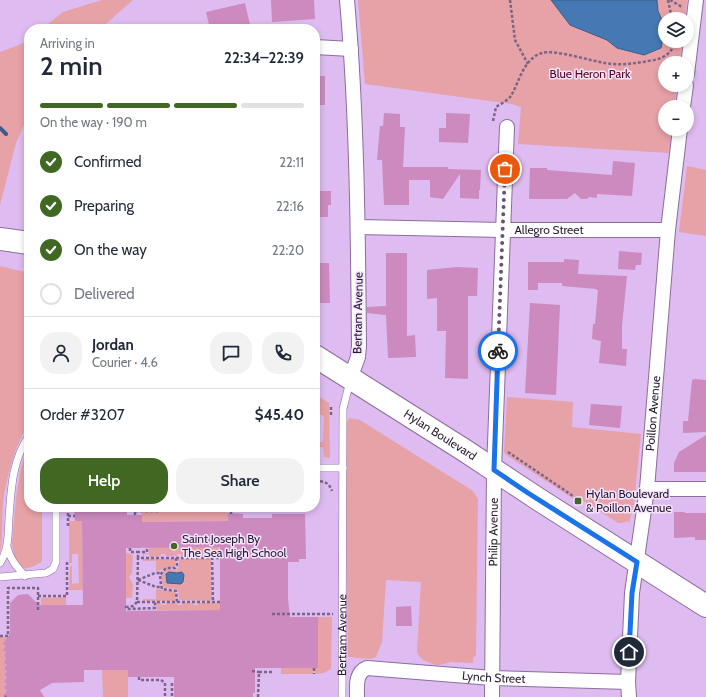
<!DOCTYPE html>
<meta charset="utf-8">
<style>
body{margin:0;font-family:Cabin,sans-serif;background:#f2f2f3;color:#1f2937;height:100vh;display:flex;flex-direction:column;font-size:15px;white-space:nowrap}
*{box-sizing:border-box;margin:0}
p{font-size:13px;color:#747a83}
.icon{flex:none;width:22px;height:22px;fill:none;stroke:currentColor;stroke-width:2;stroke-linecap:round;stroke-linejoin:round}
.map{position:relative;flex:1;overflow:hidden}
.side{position:absolute;left:24px;top:24px;width:296px;height:488px;display:flex;flex-direction:column;background:#fff;border-radius:16px;box-shadow:0 2px 6px #0003}
.side>*{flex:none}
.controls{position:absolute;left:658px;top:12px;display:grid;gap:8px}
.controls a{display:grid;place-items:center;width:36px;height:36px;border-radius:50%;background:#fff;box-shadow:0 2px 6px #0003;font-size:20px}
.pin{position:absolute;display:grid;place-items:center;width:34px;height:34px;color:#fff;margin:-17px;border:2px solid #fff;border-radius:50%;box-shadow:0 1px 4px #0007}
.courier{position:absolute;display:grid;place-items:center;width:40px;height:40px;margin:-20px;border:3px solid #1a73e8;border-radius:50%;background:#fff;color:#222;box-shadow:0 1px 5px #0007}
.summary em{font-style:normal;font-weight:600}
.summary div{display:flex;flex-direction:column-reverse}
.summary{display:flex;align-items:center;justify-content:space-between;height:68px;padding:0 16px}
h1{font-size:26px;font-weight:600;line-height:30px}
.bar{display:grid;grid-template-columns:repeat(4,1fr);gap:6px 4px;align-content:center;height:48px;padding:0 16px}
.bar i{height:5px;border-radius:3px;background:#e0e1e3}
.bar .current{background:#416823}
.bar p{grid-column:span 4}
.line{display:flex;align-items:center;gap:10px;padding:0 16px;border-top:1px solid #e0e1e3}
.line div{flex:1}
.round{display:grid;place-items:center;flex:none;width:42px;height:42px;border-radius:16px;background:#f2f2f3}
ol{padding:0 16px;list-style:none}
li{display:flex;align-items:center;gap:12px;height:44px}
li p{margin-inline-start:auto}
li .icon{padding:4px;border-radius:50%;background:#416823;color:#fff;stroke-width:4}
li:last-child{color:#747a83}
li i{width:22px;height:22px;border:2px solid #e0e1e3;border-radius:50%}
.primary-button{display:flex;gap:8px;margin-top:auto;padding:8px 16px}
.primary-button a{flex:1;height:46px;border-radius:16px;background:#416823;color:#fff;font-size:16px;font-weight:600;line-height:46px;text-align:center}
.primary-button a+a{background:#f2f2f3;color:#1f2937}
.map>svg:first-child{display:block}
.green{fill:#e7a2a8;fill-rule:evenodd}
.water{fill:#4678b3;stroke:#3d5c8b}
.lines{fill:none;stroke-linecap:round;stroke-linejoin:round}
.stream{stroke:#3d5c8b;stroke-width:4}
.building{fill:#cc8abf;fill-rule:evenodd}
.service-casing{stroke:#8d6d9d;stroke-width:8}
.minor-casing{stroke:#8d6d9d;stroke-width:16}
.primary-casing{stroke:#8d6d9d;stroke-width:24}
.path{stroke:#7b6486;stroke-width:2.5;stroke-dasharray:3 2;stroke-linecap:butt}
.service{stroke:#fff;stroke-width:7}
.minor{stroke:#fff;stroke-width:14}
.primary{stroke:#fff;stroke-width:22}
.done{stroke:#685372;stroke-width:4;stroke-dasharray:0 7.2}
.route{stroke:#1a73e8;stroke-width:5}
.poi-dot{fill:#416823;stroke:#f5e4ff;stroke-width:1.5}
.labels{text-anchor:middle;stroke-width:3;stroke-linejoin:round;paint-order:stroke}
.park-label{font-size:12px;fill:#540419;stroke:#f5e4ff}
.street-label{font-size:12px;fill:#281b2e;stroke:#f5e4ff}
.poi-label{font-size:12px;fill:#281b2e;stroke:#f5e4ff;text-anchor:start}
</style>
<div class="map">
<svg width="706" height="697" viewBox="0 0 706 697">
<rect width="100%" height="100%" fill="#debbf0"/>
<path class="green" d="M102,0H133L100,29H42L63,12Z
M358,0H687L685,19H665V41H682L680,63H665V85H677L674,107H665V129H672L669,153L518,144L521,107L512,104L365,84Z
M29,39V114L16,143L0,205V52L24,43Z
M687,166L706,170V236L679,232Z
M0,266L29,273V425C16,439 5,483 3,504C2,520 3,537 0,553Z
M315,394L329,403L330,458L324,457L323,447H315V443L323,442L324,416L319,414L318,405L315,404Z
M507,397L573,402L572,427L641,434L634,503L629,523L627,521L623,523H618L579,498L577,501L506,455L504,452Z
M349,418L360,420L473,491L478,499L476,655L473,658V663L451,662L440,665H435L423,660L419,656L417,651L421,582L386,580L382,642L376,657L371,659L348,657L345,427Z
M29,444V507H42V561L40,563C36,565 29,569 24,568C16,565 13,551 12,544C15,511 16,476 29,444Z
M162,507H228V521L142,522V512H162Z
M69,521H82L83,590H69L70,566H72V584L79,583L78,554H72V563H69Z
M149,547H219V556H198V554H194L193,556H181V554H177V556H165V554H161V556L149,557V554H144V557H143V553H149Z
M126,553L131,554L133,556L132,573L129,577L133,584L132,598H126Z
M143,559H175V566L173,568C167,567 163,570 156,571V561H143Z
M178,559H211L212,601L179,600L178,590L163,587L161,577L163,572L168,569L176,570C180,568 179,563 178,559ZM171,572L178,573L184,578L183,582C180,584 169,584 166,582V574Z
M156,589L175,592V601H143V599H156Z
M66,597V605H41V598Z
M156,603H161V605H166V603H177V605H182V603H193V605H198V603H220V610H157Z
M318,617H332L331,669L324,673L315,674V668H318Z
M0,637H5L6,639V652L4,656L6,658L4,663L7,665L4,669L7,671L4,675L7,677L4,682L7,684L4,688L7,690L3,697H0Z
M281,668H313V674H281Z
M102,670H128V697H103Z"/>
<path class="water" d="M551,0H657L658,11L665,27L661,48L644,55L617,48L607,40L570,25Z
M169,572L177,573L182,572L184,575L183,582L181,584L167,583L166,574Z"/>
<g class="lines">
<path class="stream" d="M0,128L6,134"/>
</g>
<path class="building" d="M271,0H314L315,19L272,22Z
M245,3L250,25L242,27V29H210L206,12Z
M315,76H325V105H315Z
M384,113L400,114V127H405L403,167H448V169L481,170L480,190H479V199L460,198V174L443,199L430,197V180H409V205H384L382,160H377L380,126H383Z
M446,113L470,114L468,143L439,142V128H446Z
M613,161L635,163L632,196L597,194V198L589,197L587,199H581L575,193L567,199H529L530,168H547V170L612,175Z
M315,191H331V205H328V217H315Z
M619,251L642,253L641,265H636L635,270L618,269Z
M386,253H407V336L415,335L416,357L388,358L386,315L367,313V307L386,306Z
M564,259L579,260L578,274L627,276L622,326V349H627L626,366L599,363L601,341L592,339L593,324H595L598,290H596V289L562,286V283H538V290H528V262H564Z
M315,263H329L330,303H315Z
M457,267L478,268L477,296H468V379L445,378L446,331H437V298L427,299V270Z
M530,303L560,305L556,395L525,393Z
M695,379L706,380V432L683,433V421H688L692,380Z
M591,404L622,406L620,428L589,425Z
M706,435V472H674V463L679,452Z
M82,507H127V515H142V522L228,521V513L243,514V518H272V514H305L306,559H299V562H288V599L290,617H318V668H255V693H253V697H174V677H128V670H84V682L52,683L40,690L44,697H3L7,690L4,688L7,684L4,682L7,677L4,675L7,671L4,669L7,665L4,663L6,658L4,656L6,652L3,650L6,646L3,644L10,633V603L18,595L28,594L39,605H83L82,521H75L74,510H82ZM220,547V610L126,611V548Z
M674,512H685V513H706V540H695V537L674,538Z
M411,606L412,626H396V607Z"/>
<g class="lines">
<g class="service-casing">
<g id="service">
<path d="M315,468H343"/>
<path d="M7,547C10,559 16,566 25,576"/>
<path d="M0,563C9,549 8,534 9,518C11,490 12,460 29,436"/>
<path d="M0,577L46,573L53,569L56,562V507"/>
<path id="s1" d="M342,697L343,409L350,381"/>
</g>
</g>
<g class="minor-casing">
<g id="minor">
<path d="M347,0C357,115 358,231 359,346L358,357L350,379"/>
<path d="M315,47L351,49"/>
<path d="M687,74L696,0"/>
<path d="M683,107L686,85"/>
<path id="s2" d="M358,227L503,230H668"/>
<path d="M647,489H706"/>
<path id="s3" d="M357,697C357,686 355,673 367,668L492,678L628,682"/>
<path id="s4" d="M492,697L494,470L507,127"/>
<path id="s5" d="M629,697L628,682L632,593L647,489L668,230L680,129"/>
</g>
</g>
<g class="primary-casing">
<g id="primary">
<path d="M0,239L29,243"/>
<path id="s6" d="M315,356L464,450L538,499L706,606"/>
</g>
</g>
<path class="path" d="M510,0L515,40L528,64
M668,0L672,19
M670,0L682,7
M493,121L496,107C501,104 508,100 511,96C519,82 524,58 542,53C554,49 591,61 605,63C622,66 637,63 654,60C664,58 674,52 674,41
M331,407V415
M508,452L579,500
M315,481C323,481 329,482 332,491
M135,507V515
M135,511H157L160,507
M231,514V507
M68,516H75
M68,526V507
M130,548V552H138
M212,557L213,602
M138,558V552H147V548
M176,558L177,565L175,568H166L160,575L161,585L162,589L176,591L177,602
M219,558H138L137,602H220
M138,580L156,587H162
M138,580L155,573H161
M38,596H67V561
M137,602L133,606L126,607L129,609L155,608V602
M272,614H333
M0,636H8V588H38V611
M314,668V674
M252,671L259,672
M139,677V680H161L165,683V697
M172,683V697
M5,697L6,696
M258,697L259,672H274"/>
<use href="#service" class="service"/>
<use href="#minor" class="minor"/>
<use href="#primary" class="primary"/>
</g>
<g class="lines">
<path class="done" d="M498,351L505,169"/>
<path class="route" d="M498,351L494,470L528,493L637,562L632,593L629,652"/>
</g>
<g class="poi-dot">
<rect x="574" y="497" width="8" height="8" rx="2"/>
<circle cx="174" cy="546" r="4"/>
</g>
<g class="labels">
<g class="park-label">
<text x="590" y="78">Blue Heron Park</text>
</g>
<g class="street-label">
<text dy="4" stroke="none"><textPath href="#s2" startOffset="191">Allegro Street</textPath></text>
<text transform="translate(358 313) rotate(-89)" y="4">Bertram Avenue</text>
<text dy="4" stroke="none"><textPath href="#s5" startOffset="285">Poillon Avenue</textPath></text>
<text dy="4" stroke="none"><textPath href="#s6" startOffset="148">Hylan Boulevard</textPath></text>
<text dy="4" stroke="none"><textPath href="#s4" startOffset="165">Philip Avenue</textPath></text>
<text dy="4" stroke="none"><textPath href="#s1" startOffset="62">Bertram Avenue</textPath></text>
<text dy="4" stroke="none"><textPath href="#s3" startOffset="160">Lynch Street</textPath></text>
</g>
<g class="poi-label">
<text x="586" y="498">Hylan Boulevard<tspan x="586" dy="14">&amp; Poillon Avenue</tspan></text>
<text x="182" y="543">Saint Joseph By<tspan x="182" dy="14">The Sea High School</tspan></text>
</g>
</g>
</svg>
<div class="controls">
<a><svg class="icon" aria-label="layers" viewBox="0 0 24 24"><path d="M12 4l9 5-9 5-9-5zM3 14l9 5 9-5"/></svg></a>
<a>+</a>
<a>−</a>
</div>
<div class="pin" style="left:505px;top:169px;background:#ea580c"><svg class="icon" aria-label="bag" viewBox="0 0 24 24"><path d="M5 8h14l-1 12H6zM9 8a3 3 0 0 1 6 0"/></svg></div>
<div class="pin" style="left:629px;top:652px;background:#1f2937"><svg class="icon" aria-label="home" viewBox="0 0 24 24"><path d="M3 11l9-7 9 7M6 9v11h12V9"/></svg></div>
<div class="courier" style="left:498px;top:351px"><svg class="icon" aria-label="bike" viewBox="0 0 24 24"><circle cx="6" cy="16" r="4"/><circle cx="18" cy="16" r="4"/><path d="M6 16l4-8h5l3 8M10 8l3 8H6M13 5h3"/></svg></div>
<section class="side">
<div class="summary"><div><h1>2 min</h1><p>Arriving in</p></div><em>22:34–22:39</em></div>
<div class="bar"><i class="current"></i><i class="current"></i><i class="current"></i><i></i><p>On the way · 190 m</p></div>
<ol>
<li><svg class="icon" aria-label="check" viewBox="0 0 24 24"><path d="M5 12l5 5 9-10"/></svg>Confirmed<p>22:11</p></li>
<li><svg class="icon" aria-label="check" viewBox="0 0 24 24"><path d="M5 12l5 5 9-10"/></svg>Preparing<p>22:16</p></li>
<li><svg class="icon" aria-label="check" viewBox="0 0 24 24"><path d="M5 12l5 5 9-10"/></svg>On the way<p>22:20</p></li>
<li><i></i>Delivered</li>
</ol>
<div class="line" style="height:72px"><a class="round"><svg class="icon" aria-label="person" viewBox="0 0 24 24"><circle cx="12" cy="8" r="4"/><path d="M4 21q1-7 8-7t8 7"/></svg></a><div><b>Jordan</b><p>Courier · 4.6</p></div><a class="round"><svg class="icon" aria-label="chat" viewBox="0 0 24 24"><path d="M4 5h16v11H9l-5 4z"/></svg></a><a class="round"><svg class="icon" aria-label="phone" viewBox="0 0 24 24"><path d="M5 4h4l2 5-3 2q2 4 5 5l2-3 5 2v4C11 20 4 13 5 4z"/></svg></a></div>
<div class="line" style="height:52px"><div>Order #3207</div><b>$45.40</b></div>
<div class="primary-button"><a>Help</a><a>Share</a></div>
</section>
</div>
